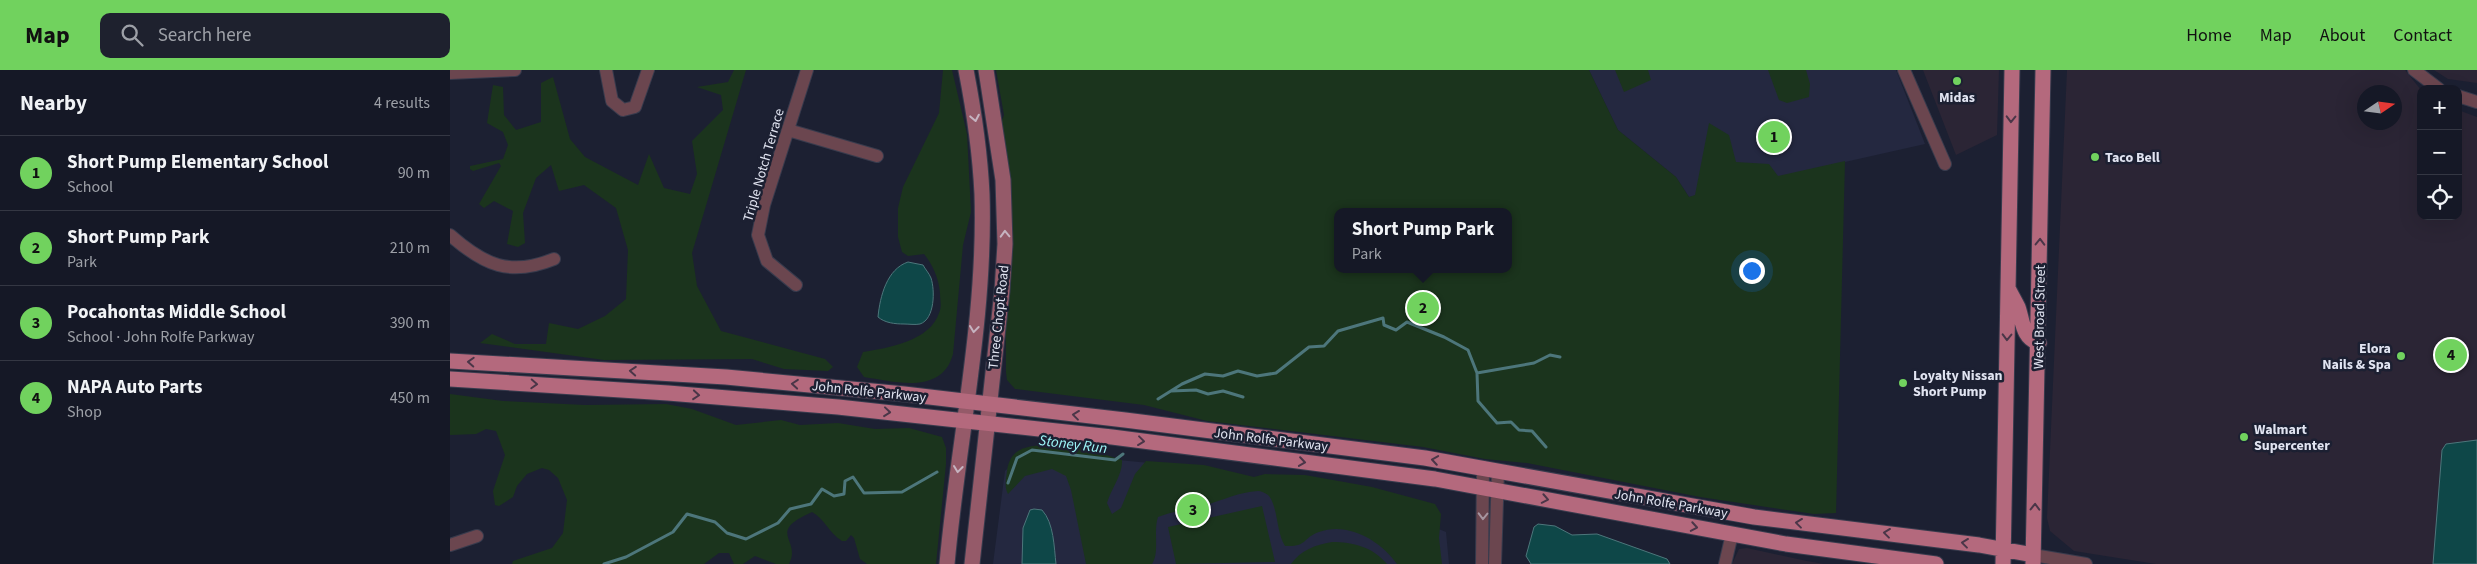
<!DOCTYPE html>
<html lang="en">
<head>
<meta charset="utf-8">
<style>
	:root { --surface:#151826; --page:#1e212e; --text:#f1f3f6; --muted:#9da0a7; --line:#343743; --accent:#71d25e }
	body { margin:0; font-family:"Source Sans 3",sans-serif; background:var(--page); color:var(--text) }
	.controls { position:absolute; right:15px; top:15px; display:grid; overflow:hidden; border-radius:10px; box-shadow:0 5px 20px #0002 }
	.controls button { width:45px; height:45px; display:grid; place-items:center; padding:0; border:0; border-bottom:1px solid var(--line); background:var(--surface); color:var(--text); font:25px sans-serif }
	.compass { position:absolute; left:1907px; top:15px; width:45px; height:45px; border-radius:50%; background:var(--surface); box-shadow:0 5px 20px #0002; rotate:77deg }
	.you { position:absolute; left:1301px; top:200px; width:18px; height:18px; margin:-12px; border:4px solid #fff; border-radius:50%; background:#1a73e8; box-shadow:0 0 0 8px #1a73e833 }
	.badge { display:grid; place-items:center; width:32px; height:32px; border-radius:50%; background:var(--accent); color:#111; font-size:16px; font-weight:700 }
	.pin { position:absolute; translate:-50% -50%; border:2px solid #fff; box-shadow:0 1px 5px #0006 }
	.popup { position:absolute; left:884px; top:138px; width:178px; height:65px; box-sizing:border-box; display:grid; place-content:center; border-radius:10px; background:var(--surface); filter:drop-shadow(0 1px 4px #0005); font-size:16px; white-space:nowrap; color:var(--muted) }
	.popup b { font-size:19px; color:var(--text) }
	.popup::after { content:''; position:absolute; left:50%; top:100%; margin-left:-10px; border:10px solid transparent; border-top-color:var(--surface) }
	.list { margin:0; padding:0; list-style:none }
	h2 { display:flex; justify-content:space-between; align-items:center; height:65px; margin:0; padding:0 20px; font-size:21px }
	h2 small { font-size:16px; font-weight:400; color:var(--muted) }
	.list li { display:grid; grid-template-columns:32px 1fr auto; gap:15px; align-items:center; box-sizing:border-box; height:75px; padding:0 20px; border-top:1px solid var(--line) }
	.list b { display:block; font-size:19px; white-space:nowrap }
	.list p { margin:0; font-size:16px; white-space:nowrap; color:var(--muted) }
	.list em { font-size:16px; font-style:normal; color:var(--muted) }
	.icon { flex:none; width:28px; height:28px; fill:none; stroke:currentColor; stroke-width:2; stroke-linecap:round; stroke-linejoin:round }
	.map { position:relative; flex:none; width:2027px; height:494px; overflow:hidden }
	header { display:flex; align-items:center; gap:30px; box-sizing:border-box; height:70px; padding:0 25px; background:var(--accent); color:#111 }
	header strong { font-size:24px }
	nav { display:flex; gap:28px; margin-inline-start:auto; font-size:18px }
	.search { width:350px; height:45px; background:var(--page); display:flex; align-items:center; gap:12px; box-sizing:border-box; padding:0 18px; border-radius:10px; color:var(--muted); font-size:19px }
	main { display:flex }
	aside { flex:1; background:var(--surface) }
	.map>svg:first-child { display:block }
	.commercial { fill:#2b2535; fill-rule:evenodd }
	.built { fill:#242840 }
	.green { fill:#1b341d; fill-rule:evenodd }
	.water { fill:#0e4748; stroke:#4d767b }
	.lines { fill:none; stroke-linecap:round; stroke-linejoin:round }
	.stream { stroke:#4d767b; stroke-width:3 }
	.street-casing { stroke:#383b4d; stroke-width:14 }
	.secondary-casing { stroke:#383b4d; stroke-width:17 }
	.primary-casing { stroke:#383b4d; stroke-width:17 }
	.street { stroke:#6b464f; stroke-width:12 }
	.secondary { stroke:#955a69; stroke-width:15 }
	.primary { stroke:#b4697d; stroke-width:15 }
	.oneway { stroke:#c6b4c1 }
	.oneway2 { stroke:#4a3648 }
	.oneway3 { stroke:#a695a0 }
	.poi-dot { fill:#71d25e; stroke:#1c2032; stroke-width:2 }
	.labels { text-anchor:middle; stroke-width:5; stroke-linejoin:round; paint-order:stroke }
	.poi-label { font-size:14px; font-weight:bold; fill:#e1e4f1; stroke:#1c2032; text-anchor:start }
	.street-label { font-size:14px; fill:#e1e4f1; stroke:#1c2032 }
	.water-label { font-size:15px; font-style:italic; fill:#9df6f8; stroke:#1c2032 }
</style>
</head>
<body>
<header>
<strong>Map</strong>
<div class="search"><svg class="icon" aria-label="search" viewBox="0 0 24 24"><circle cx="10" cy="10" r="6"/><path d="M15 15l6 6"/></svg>Search here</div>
<nav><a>Home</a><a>Map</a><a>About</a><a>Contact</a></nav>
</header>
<main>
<aside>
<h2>Nearby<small>4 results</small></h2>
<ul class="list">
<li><span class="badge">1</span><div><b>Short Pump Elementary School</b><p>School</p></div><em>90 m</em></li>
<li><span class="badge">2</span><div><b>Short Pump Park</b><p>Park</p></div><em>210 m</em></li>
<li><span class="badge">3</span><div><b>Pocahontas Middle School</b><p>School · John Rolfe Parkway</p></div><em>390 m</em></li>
<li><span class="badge">4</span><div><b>NAPA Auto Parts</b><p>Shop</p></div><em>450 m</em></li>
</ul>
</aside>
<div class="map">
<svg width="2027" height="494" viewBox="0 0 2027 494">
	<rect width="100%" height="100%" fill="#1c2032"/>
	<!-- commercial -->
	<path class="commercial" d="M1473 0H1549L1547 65 1506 85Z
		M1617 0H1955L1971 20V146H2008V40L2027 47V494H1706L1624 481 1600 461 1597 448ZM1914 22H1944V52H1914Z
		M1984 0H2027V13L1998 9Z
		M1297 478 1357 491 1374 494H1282L1289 479Z"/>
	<!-- built -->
	<path class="built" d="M1139 0H1446L1475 74 1239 127 1226 107 1168 60Z
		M576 381 730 396 961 448 996 462 999 494H543L555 401Z"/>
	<!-- green -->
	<path class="green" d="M284 0H296L242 183 247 216 271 261 375 289 383 297 378 301 334 299 302 289 154 290 30 273 42 264 65 274H96L99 253 128 259 155 246 176 229 178 180 166 138 134 115 109 121 101 95 86 108 73 143 75 173 68 177 57 174 63 141 44 131 34 138 29 134 51 96 49 93 23 101 20 99V96L53 89 58 75 53 62 37 53 43 15 53 17 54 45 66 60 91 52V13L103 7 120 69 135 87 188 115 199 84 214 118 240 124 247 104 242 71 273 40 271 25 247 17 278 12Z
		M493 0H502L517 64 521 142 513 175 503 284C492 325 446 312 414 307L407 297 413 282C438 278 480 271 489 243 492 237 490 229 490 223 489 209 483 195 474 184L458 186 452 182 448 167V138L453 117 489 43Z
		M546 0H1139L1168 60 1226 107 1239 127 1245 125 1259 53 1279 65 1286 92 1319 94 1328 106 1395 91 1386 443 1364 444 1250 427 1077 393 1035 389 973 377 757 351 694 335 565 319 557 310 556 302 555 174 547 64 554 45ZM888 142H1058V199H888Z
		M1165 0H1198L1201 10 1174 22Z
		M1318 0H1356L1360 14 1359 27 1337 33 1329 30Z
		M0 324 53 331 135 335 216 334 242 339 286 355 331 350 350 355 388 353 425 359 459 358 492 367 496 378V394L486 494H417L410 489 404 468 401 465 396 471H392C379 463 374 448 362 442 315 463 352 469 339 494H326L305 486 293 494H284L279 483H269L254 494H62L63 491 102 478 113 463 117 430 108 408 99 400 92 398 77 404 67 416 63 427 49 436 45 435 43 421 55 385 46 361 36 359 26 364 0 365Z
		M612 375 631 377 672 390C673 404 661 419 657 433L662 444 671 438 685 404 696 391 754 395 804 407 815 404 855 405 922 417 985 434 991 444 989 468 992 494H947C931 471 898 451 869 462 852 468 858 477 835 476 826 462 828 435 818 425 815 423 811 421 808 421 789 422 773 430 756 435 740 440 723 441 708 447 703 462 710 482 702 494H636L621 420 616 406 602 399 575 406 558 424C554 416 556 410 557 401 561 371 589 376 612 375Z
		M812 436 825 492 726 494 718 457Z
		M882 472C903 472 923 477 937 494H841C851 480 865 475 882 472Z"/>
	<!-- water -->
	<path class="water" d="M458 192 473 195C475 199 479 203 481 208 485 220 485 249 470 254 465 255 459 254 454 254 445 254 435 253 428 247 430 226 437 199 458 192Z
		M2027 370V494H1983L1992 380 1996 374Z
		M584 439 592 440C604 453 604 477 606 494H572L573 458 580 440Z
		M1088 454 1105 456 1122 465 1147 464 1217 489 1220 494H1081L1076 486 1084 457Z"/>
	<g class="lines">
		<!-- stream -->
		<path class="stream" d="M1027 303 1084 293 1100 285 1110 287
			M721 321 746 320 758 324 773 321 793 327
			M708 329 732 314 755 304 773 306 788 301 807 306 826 303 859 277 874 276 888 261 933 248 934 255 946 260 957 252 994 267 1018 280 1027 303 1028 331 1047 353 1061 352 1069 360 1082 361 1096 377
			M558 413 567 388 582 380 665 390 673 384
			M154 494 176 487 223 462 237 444 265 452 277 463 296 469 328 453 340 439 361 434 372 419 384 426 394 424 395 411 403 407 414 423 452 422 487 402"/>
		<defs>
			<path id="street" d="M156 0 162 31 173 40 185 37 198 0
				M1454 0 1495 94
				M1964 0 1989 19
				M0 3 65 0
				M2008 26 2027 32
				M338 60 427 86
				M0 165C34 195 60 207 104 189
				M346 215 317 191 308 165 314 135 357 0
				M0 475 27 466
				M1583 485 1636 494
				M1032 494 1033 397
				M1045 494 1048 400
				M1275 494 1282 464"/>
			<path id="secondary" d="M497 494C508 371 536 248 532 124 530 82 524 41 516 0
				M522 494 552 221 555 174 553 110 536 0"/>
			<path id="primary" d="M1559 220C1562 226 1565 231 1568 237 1573 251 1572 268 1589 273
				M0 291 276 307 454 324 675 350 975 388 1304 447 1529 475 1583 485
				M0 309 218 323 388 337 662 367 985 409 1336 474 1486 494
				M1553 494 1562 0
				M1583 494 1593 0"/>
		</defs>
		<!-- street casing -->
		<use href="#street" class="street-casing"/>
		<!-- secondary casing -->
		<use href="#secondary" class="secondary-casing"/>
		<!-- primary casing -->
		<use href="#primary" class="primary-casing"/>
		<!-- street -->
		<use href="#street" class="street"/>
		<!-- secondary -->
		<use href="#secondary" class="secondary"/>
		<!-- primary -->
		<use href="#primary" class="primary"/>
	</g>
	<!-- one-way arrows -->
	<defs><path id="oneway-chevron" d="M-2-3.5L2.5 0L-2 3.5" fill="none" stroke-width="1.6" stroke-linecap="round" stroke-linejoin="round" transform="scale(1.25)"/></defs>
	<g class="oneway">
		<use href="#oneway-chevron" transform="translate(525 48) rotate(79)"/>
		<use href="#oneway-chevron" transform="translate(555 164) rotate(-92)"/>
		<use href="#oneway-chevron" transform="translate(524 259) rotate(97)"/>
		<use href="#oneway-chevron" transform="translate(508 399) rotate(97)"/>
	</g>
	<g class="oneway2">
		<use href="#oneway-chevron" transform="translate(1561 49) rotate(91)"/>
		<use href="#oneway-chevron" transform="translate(1590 172) rotate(-89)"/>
		<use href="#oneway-chevron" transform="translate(1557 267) rotate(91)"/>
		<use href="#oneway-chevron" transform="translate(21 292) rotate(-177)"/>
		<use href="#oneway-chevron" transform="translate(183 301) rotate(-176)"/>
		<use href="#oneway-chevron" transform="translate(84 314) rotate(3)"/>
		<use href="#oneway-chevron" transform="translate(345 314) rotate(-175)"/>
		<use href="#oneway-chevron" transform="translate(246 325) rotate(5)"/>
		<use href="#oneway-chevron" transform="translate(437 342) rotate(6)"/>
		<use href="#oneway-chevron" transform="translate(626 345) rotate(-173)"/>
		<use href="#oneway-chevron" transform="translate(691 371) rotate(7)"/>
		<use href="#oneway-chevron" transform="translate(985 390) rotate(-171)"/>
		<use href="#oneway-chevron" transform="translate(852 392) rotate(8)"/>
		<use href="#oneway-chevron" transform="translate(1095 429) rotate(11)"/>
		<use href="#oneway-chevron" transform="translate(1585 437) rotate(-89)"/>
		<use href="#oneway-chevron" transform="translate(1349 453) rotate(-173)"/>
		<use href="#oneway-chevron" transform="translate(1244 457) rotate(10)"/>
		<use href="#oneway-chevron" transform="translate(1437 463) rotate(-173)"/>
		<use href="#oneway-chevron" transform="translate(1515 473) rotate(-173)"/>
	</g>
	<use class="oneway3" href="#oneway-chevron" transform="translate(1033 446) rotate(91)"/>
	<!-- markers -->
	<g class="poi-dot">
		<circle cx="1507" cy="11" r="5"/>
		<circle cx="1645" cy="87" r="5"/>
		<circle cx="1951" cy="286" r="5"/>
		<circle cx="1453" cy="313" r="5"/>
		<circle cx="1794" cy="367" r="5"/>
	</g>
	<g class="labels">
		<!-- poi labels -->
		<g class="poi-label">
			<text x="1507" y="32" text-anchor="middle">Midas</text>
			<text x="1655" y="92">Taco Bell</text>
			<text x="1941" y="283" text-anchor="end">Elora<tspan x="1941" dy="16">Nails &amp; Spa</tspan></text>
			<text x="1463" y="310">Loyalty Nissan<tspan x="1463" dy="16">Short Pump</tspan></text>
			<text x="1804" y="364">Walmart<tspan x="1804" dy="16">Supercenter</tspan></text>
		</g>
		<!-- street labels -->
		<g class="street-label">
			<text transform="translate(313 95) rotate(-74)" y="5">Triple Notch Terrace</text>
			<text transform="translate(548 247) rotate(-84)" y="5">Three Chopt Road</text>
			<text transform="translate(1589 247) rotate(-89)" y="5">West Broad Street</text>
			<text transform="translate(419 321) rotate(6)" y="5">John Rolfe Parkway</text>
			<text transform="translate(821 369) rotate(7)" y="5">John Rolfe Parkway</text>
			<text transform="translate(1221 433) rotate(10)" y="5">John Rolfe Parkway</text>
		</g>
		<!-- water labels -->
		<g class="water-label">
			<text transform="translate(623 374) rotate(7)" y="5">Stoney Run</text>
		</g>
	</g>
</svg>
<div class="controls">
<button>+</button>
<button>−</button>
<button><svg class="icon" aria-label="locate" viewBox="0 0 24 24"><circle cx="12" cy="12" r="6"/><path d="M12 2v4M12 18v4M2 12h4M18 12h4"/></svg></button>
</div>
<svg class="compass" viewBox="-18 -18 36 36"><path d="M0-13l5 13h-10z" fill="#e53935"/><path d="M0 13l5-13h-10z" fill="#9da0a7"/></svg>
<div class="you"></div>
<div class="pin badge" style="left:1324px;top:67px">1</div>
<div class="pin badge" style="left:973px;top:238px">2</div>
<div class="popup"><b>Short Pump Park</b>Park</div>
<div class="pin badge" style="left:743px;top:440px">3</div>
<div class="pin badge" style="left:2001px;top:285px">4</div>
</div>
</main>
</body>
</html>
